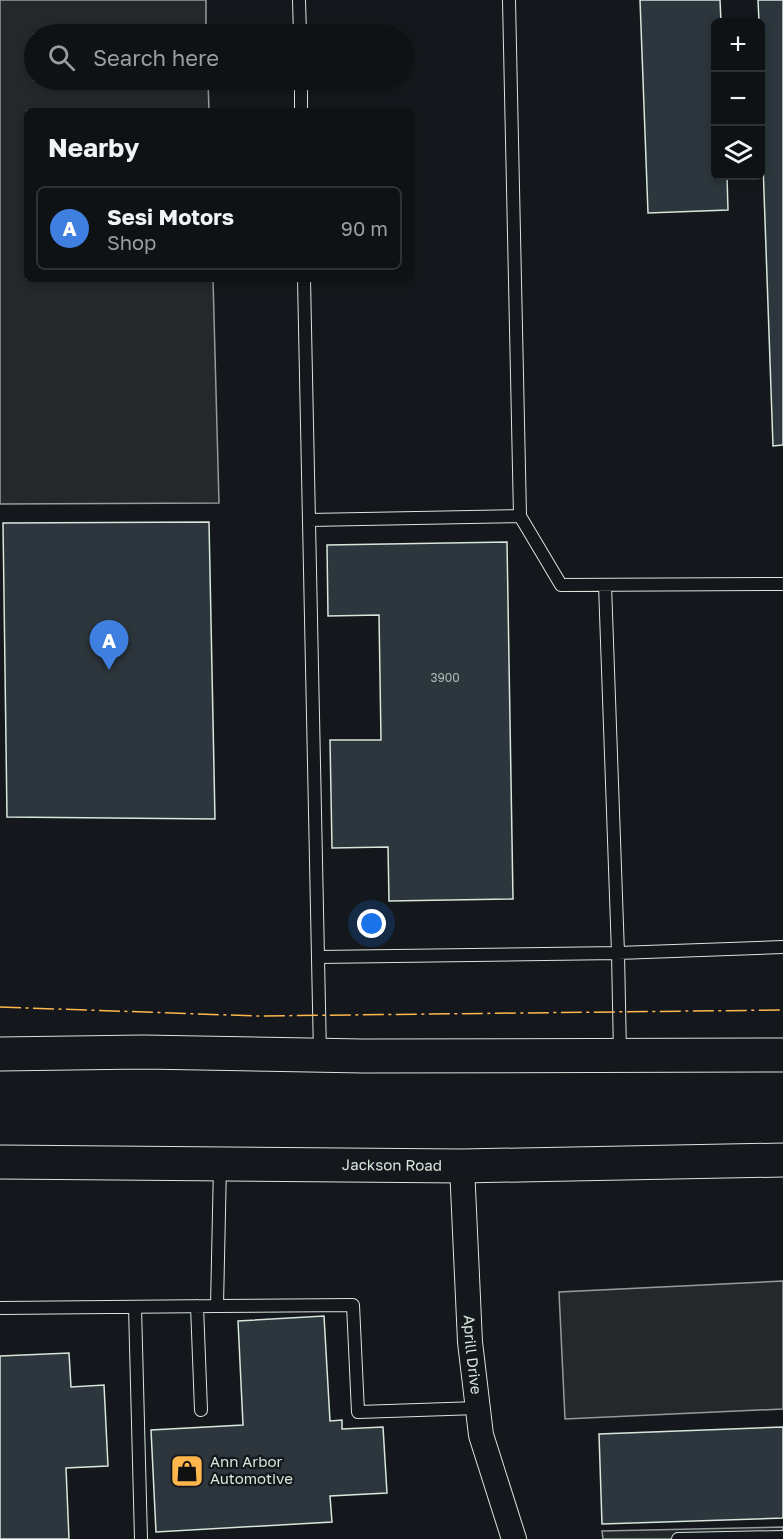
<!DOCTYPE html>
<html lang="en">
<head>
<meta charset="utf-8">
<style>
	:root { --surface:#0f1215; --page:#1d2022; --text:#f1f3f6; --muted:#9b9ea0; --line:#2f3234; --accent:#b45309 }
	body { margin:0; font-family:"Golos Text",sans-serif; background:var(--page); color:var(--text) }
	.controls { position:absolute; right:18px; top:18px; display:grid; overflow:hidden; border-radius:9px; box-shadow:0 3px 9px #0003 }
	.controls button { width:54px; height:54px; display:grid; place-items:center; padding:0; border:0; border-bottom:2px solid var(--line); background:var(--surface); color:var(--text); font:30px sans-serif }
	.you { position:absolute; left:372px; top:924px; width:21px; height:21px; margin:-15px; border:4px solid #fff; border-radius:50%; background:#1a73e8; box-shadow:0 0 0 9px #1a73e833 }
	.badge { display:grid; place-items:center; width:39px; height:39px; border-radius:50%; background:var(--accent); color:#fff; font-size:20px; font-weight:700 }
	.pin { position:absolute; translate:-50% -50px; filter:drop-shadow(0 2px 3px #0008) }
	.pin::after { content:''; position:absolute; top:32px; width:21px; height:18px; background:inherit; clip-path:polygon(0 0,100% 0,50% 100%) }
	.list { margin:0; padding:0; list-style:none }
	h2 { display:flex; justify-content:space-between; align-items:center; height:78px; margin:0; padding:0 24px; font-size:26px }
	h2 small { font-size:20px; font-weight:400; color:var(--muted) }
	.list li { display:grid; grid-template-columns:39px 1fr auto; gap:18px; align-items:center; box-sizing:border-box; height:84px; margin:0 12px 12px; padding:0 12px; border:2px solid var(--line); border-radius:9px }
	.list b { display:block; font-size:22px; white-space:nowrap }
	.list p { margin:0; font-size:20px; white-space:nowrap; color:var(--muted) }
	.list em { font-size:20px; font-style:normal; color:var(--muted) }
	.icon { flex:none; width:33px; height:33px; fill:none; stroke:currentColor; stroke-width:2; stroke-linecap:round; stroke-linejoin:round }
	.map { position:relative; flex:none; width:783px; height:1539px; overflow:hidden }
	.search { position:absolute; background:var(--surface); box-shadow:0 3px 9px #0003; left:24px; top:24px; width:390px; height:66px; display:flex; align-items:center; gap:15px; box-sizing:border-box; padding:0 21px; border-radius:33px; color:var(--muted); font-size:22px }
	.panel { position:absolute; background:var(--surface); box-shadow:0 3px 9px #0003; left:24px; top:108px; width:390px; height:174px; border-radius:9px }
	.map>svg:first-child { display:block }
	.parking { fill:#24282b; stroke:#939e99; stroke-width:1.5 }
	.building { fill:#2c363c; stroke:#d8e6dc; stroke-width:1.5 }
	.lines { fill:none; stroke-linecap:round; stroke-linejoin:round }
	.lane-casing { stroke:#d8e6dc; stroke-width:14 }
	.street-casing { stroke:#d8e6dc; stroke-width:26 }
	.secondary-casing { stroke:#d8e6dc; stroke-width:35 }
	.lane { stroke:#14181c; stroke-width:12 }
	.street { stroke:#14181c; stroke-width:24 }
	.secondary { stroke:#14181c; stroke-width:33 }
	.power { stroke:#ffb74d; stroke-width:1.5; stroke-dasharray:21 4.5 3 4.5; stroke-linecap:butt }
	.labels { text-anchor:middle; stroke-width:4.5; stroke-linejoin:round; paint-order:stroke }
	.number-label { font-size:12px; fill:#adbab4 }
	.street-label { font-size:15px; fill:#d8e6dc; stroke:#14181c }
	.poi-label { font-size:15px; fill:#d8e6dc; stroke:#14181c; text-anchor:start }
</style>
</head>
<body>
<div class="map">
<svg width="783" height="1539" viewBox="0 0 783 1539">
	<rect width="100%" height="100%" fill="#14181c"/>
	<!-- parking -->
	<path class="parking" d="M0 0H206V34H34V80H208L209 111H27V279H213L219 503 0 504Z
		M783 1281V1409L565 1419 559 1292Z
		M783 1527V1539H603L602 1531Z"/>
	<!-- building -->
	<path class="building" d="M640 0H720L721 22H716V176H727L728 210 648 213Z
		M758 0H783V445L773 446 760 80V22H759Z
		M209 522 215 819 7 817 3 523Z
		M507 542 513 899 389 901 388 847 332 848 330 740H381L379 615 328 616 327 545Z
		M324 1316 330 1421 342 1420V1429L383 1427 387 1493 330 1496 332 1522 156 1532 151 1430 243 1425 238 1321Z
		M69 1353 71 1387 104 1385 108 1466 66 1468 69 1539H0V1356Z
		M783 1427V1518L602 1524 599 1434Z"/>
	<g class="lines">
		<defs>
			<path id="lane" d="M299 0 300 34
				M509 0 520 516 561 585 783 584
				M301 80V111
				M304 279 320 1055
				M309 520 520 516
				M318 957 618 953 605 585
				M620 1054 618 953 783 947
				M197 1306 201 1410
				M217 1306 353 1305 358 1412 478 1408
				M135 1307 141 1539
				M0 1308 217 1306 220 1165
				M678 1539 783 1537"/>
			<g id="street">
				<path id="s1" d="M462 1166 470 1342 481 1435 514 1539"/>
			</g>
			<g id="secondary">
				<path d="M0 1054 143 1052 363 1056 783 1055"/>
				<path id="s2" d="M0 1162 462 1166 783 1160"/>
			</g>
		</defs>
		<!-- lane casing -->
		<use href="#lane" class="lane-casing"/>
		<!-- street casing -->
		<use href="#street" class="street-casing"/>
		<!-- secondary casing -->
		<use href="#secondary" class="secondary-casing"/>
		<!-- lane -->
		<use href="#lane" class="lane"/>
		<!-- street -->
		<use href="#street" class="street"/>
		<!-- secondary -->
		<use href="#secondary" class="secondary"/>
		<!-- power -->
		<path class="power" d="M0 1007 258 1016 783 1010"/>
	</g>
	<!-- icons -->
	<defs>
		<symbol id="shop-square" viewBox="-11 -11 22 22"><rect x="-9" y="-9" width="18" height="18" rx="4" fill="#ffb74d" stroke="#14181c"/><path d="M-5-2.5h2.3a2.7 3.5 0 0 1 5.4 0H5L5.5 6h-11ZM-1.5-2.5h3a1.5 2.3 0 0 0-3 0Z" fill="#111"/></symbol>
	</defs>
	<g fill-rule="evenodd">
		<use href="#shop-square" x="168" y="1452" width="38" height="38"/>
	</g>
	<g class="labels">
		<!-- number labels -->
		<g class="number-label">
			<text x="445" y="682">3900</text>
		</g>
		<!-- street labels -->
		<g class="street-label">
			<text dy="5" stroke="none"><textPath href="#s2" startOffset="392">Jackson Road</textPath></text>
			<text dy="5" stroke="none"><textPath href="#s1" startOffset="189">Aprill Drive</textPath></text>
		</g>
		<!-- poi labels -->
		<g class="poi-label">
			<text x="210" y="1467">Ann Arbor<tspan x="210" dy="17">Automotive</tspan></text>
		</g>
	</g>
</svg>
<div class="controls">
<button>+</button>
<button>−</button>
<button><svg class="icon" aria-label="layers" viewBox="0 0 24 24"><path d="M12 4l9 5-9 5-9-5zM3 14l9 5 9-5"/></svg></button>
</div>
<div class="you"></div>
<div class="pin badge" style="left:109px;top:670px;background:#3f7fe0">A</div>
<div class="search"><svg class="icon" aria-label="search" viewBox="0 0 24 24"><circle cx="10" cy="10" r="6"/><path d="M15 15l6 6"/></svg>Search here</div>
<section class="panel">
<h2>Nearby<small></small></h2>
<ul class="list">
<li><span class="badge" style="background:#3f7fe0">A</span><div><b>Sesi Motors</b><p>Shop</p></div><em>90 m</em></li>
</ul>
</section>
</div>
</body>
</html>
